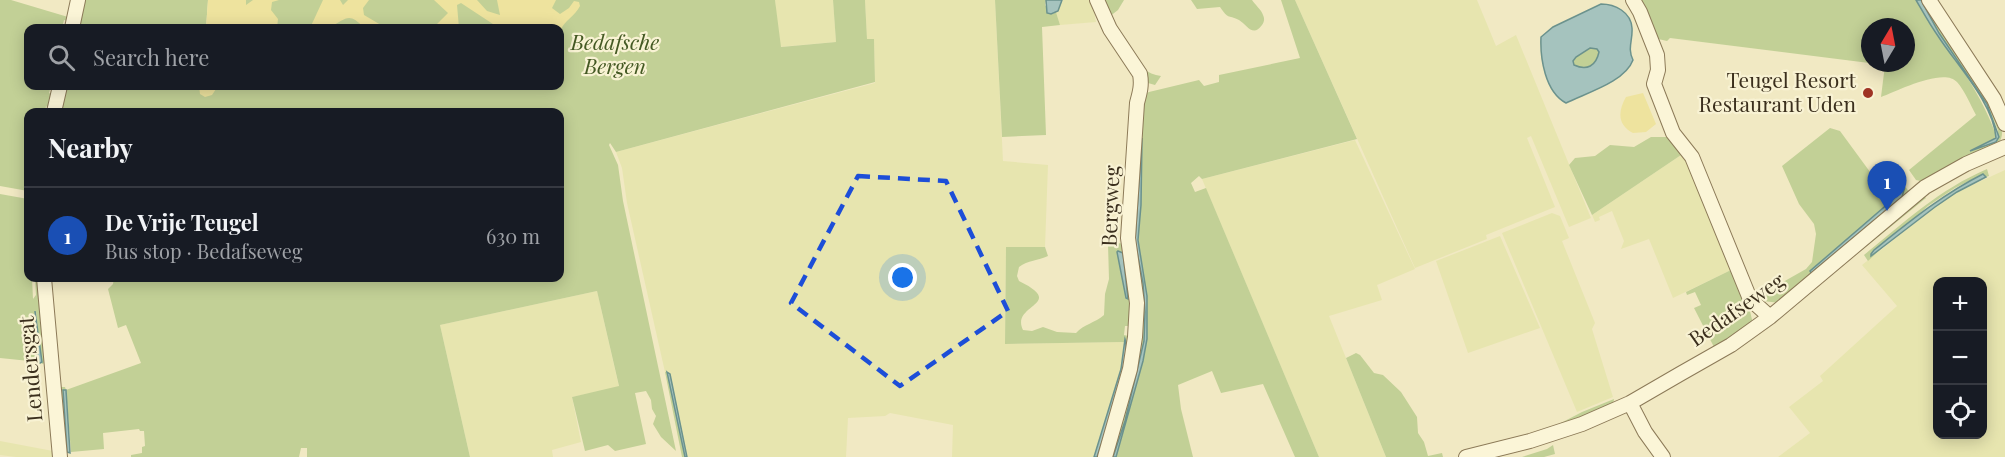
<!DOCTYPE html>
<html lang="en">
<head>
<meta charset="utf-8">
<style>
	:root { --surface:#171b24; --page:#242831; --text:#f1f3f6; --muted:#9ea1a6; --line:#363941; --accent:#db2777 }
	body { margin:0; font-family:"Playfair Display",serif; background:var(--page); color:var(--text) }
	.controls { position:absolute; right:18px; bottom:18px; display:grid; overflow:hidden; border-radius:12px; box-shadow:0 3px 15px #0003 }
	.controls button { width:54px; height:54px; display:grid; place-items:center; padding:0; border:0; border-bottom:2px solid var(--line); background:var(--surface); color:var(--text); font:30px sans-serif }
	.compass { position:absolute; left:1861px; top:18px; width:54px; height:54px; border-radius:50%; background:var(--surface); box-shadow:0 3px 15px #0003; rotate:10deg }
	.you { position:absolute; left:903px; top:278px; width:21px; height:21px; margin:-15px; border:4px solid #fff; border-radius:50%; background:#1a73e8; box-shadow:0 0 0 9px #1a73e833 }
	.badge { display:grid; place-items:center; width:39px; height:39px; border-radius:50%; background:var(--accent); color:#fff; font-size:20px; font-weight:700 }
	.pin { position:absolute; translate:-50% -50px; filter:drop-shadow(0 2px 3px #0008) }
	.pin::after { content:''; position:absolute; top:32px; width:21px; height:18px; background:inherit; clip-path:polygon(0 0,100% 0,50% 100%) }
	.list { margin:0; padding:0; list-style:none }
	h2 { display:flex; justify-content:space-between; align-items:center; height:78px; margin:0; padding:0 24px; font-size:26px }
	h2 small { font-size:20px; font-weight:400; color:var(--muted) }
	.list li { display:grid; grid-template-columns:39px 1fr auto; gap:18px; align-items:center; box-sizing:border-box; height:96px; padding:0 24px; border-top:2px solid var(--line) }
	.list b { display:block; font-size:22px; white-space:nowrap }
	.list p { margin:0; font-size:20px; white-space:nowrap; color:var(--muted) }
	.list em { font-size:20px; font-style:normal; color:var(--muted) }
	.icon { flex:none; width:33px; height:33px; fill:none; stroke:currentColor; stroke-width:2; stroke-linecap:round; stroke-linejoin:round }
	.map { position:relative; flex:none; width:2005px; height:457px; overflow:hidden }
	.search { position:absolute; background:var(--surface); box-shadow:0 3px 15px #0003; left:24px; top:24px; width:540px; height:66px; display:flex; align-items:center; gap:15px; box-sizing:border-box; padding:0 21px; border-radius:12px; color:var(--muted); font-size:22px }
	.panel { position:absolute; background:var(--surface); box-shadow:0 3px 15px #0003; left:24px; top:108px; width:540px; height:174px; border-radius:12px }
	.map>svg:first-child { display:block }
	.farmland { fill:#e7e5af; fill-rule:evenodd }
	.green { fill:#c2d096; fill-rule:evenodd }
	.sand { fill:#eee39e }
	.water { fill:#a5c3be; stroke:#6b928d; stroke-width:1.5; fill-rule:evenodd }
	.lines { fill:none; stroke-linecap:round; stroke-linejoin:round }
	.minor-casing { stroke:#8c7a58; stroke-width:16 }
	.minor { stroke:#fbf5d7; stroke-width:14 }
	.marked { fill:none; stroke:#1d4ed8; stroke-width:4.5; stroke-dasharray:12 8; stroke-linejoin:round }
	.poi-dot { fill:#9f3324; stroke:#f8f2d3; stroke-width:2 }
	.labels { text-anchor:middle; stroke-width:4.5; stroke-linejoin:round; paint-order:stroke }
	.park-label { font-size:21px; font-style:italic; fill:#445923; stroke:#f8f2d3 }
	.poi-label { font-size:21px; fill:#3b2f1d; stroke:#f8f2d3; text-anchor:end }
	.street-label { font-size:21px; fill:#3b2f1d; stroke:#f8f2d3 }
</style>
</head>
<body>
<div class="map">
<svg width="2005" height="457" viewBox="0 0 2005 457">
	<rect width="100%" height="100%" fill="#f1e9c3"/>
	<!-- farmland -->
	<path class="farmland" d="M775 0H833L836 42 779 47Z
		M865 0H995L1003 161 1048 165 1045 247 1006 248 1005 344 1124 342 1121 369 1094 457H952L953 425 890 413 885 416 848 418 846 457H687L667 372H665L627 203 622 168 616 152 875 83 874 39 867 40Z
		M1062 0H1092L1096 22 1060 25 1056 12Z
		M1295 0H1477L1496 46 1516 35 1591 218 1569 227 1531 136 1527 138 1555 207 1486 235 1487 239 1415 268Z
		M1355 140 1415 269 1377 285 1382 300 1329 316 1386 457H1319L1202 179Z
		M1684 153 1733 269 1673 298 1649 239 1621 249 1624 241 1612 211 1599 217 1600 220 1595 222 1592 215Z
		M2005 170V457H1778L1810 433 1789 407 1823 381 1820 376 1897 306 1862 265 1935 207 1957 192ZM1938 282H1982V434H1938Z
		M1552 213 1560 216 1569 238 1562 241 1595 323 1592 329 1613 397 1577 412 1502 233Z
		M1500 236 1540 328 1468 353 1436 261Z
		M597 291 619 387 572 397 581 442 552 450 553 457H470L440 325Z
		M0 441 53 451V457H16L0 455Z"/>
	<!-- green -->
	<path class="green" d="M0 0H11L68 17 70 28H65L67 21 64 20 62 28H28V86H51L49 93 51 94V112L46 106 45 112H28V191L0 186Z
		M81 0H208L206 28H75Z
		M238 0H775L781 47 836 42 833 0H865L867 39H874L875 82 616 152 610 143 609 145 618 165 623 201 676 451 661 437 653 424 656 416 652 409 651 400 646 391 635 393 646 444 615 451 608 445 585 451 572 397 619 386 597 291 440 325 470 457H307V448H301L299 457H131V455L142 453V447L145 446 144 431H140L139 429 103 433 104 449 71 452 66 390H63L67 453 61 446 56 391 61 387H65L66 390 141 363 126 325 118 328 108 289 113 284 114 278H560V112H57L63 86H560V28H273Z
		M995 0H1046L1045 5 1052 14 1056 12 1060 25 1042 27 1046 135 1002 137Z
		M1100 0H1124L1118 10 1109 17C1121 38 1134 73 1161 76L1155 85 1148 83 1116 34Z
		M1191 0H1252C1255 5 1261 9 1263 15 1265 19 1264 22 1262 25 1253 38 1247 25 1239 20 1227 14 1229 20 1220 7L1197 9Z
		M1281 0H1295L1357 139 1202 179 1199 176 1191 183 1195 192 1206 188 1319 457H1295L1263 384 1221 393 1212 371 1178 385 1181 409 1193 457H1116L1143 361 1147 339V296L1138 240 1141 205 1142 138 1136 252 1143 283 1145 312 1144 341 1125 421 1113 457H1108L1125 399 1140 105 1145 94 1149 92 1199 80 1204 86 1219 82V75L1300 58Z
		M1638 0H1916C1943 45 1979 86 1996 135L1994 139 1996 142 1998 130 1987 104 1939 33 1921 0H1925L1997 114C2001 125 2005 133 1999 143L1925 182 1916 180 1909 170 1976 115C1970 104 1965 91 1957 82 1944 67 1897 91 1881 97L1885 65 1670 38 1667 41 1654 38ZM1870 27H1906V63H1870Z
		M1590 48 1597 49 1599 52C1596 66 1587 71 1574 65L1573 61 1576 57Z
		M1830 128 1840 131 1884 191 1901 181 1910 193 1780 303 1763 301 1751 292C1760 290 1767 295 1776 292L1783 282 1806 269 1812 262 1816 234 1814 224 1799 204 1782 166Z
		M1651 137H1672L1684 153 1592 215 1569 165 1575 158 1595 156 1610 145 1634 147Z
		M1987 169 1989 176 1986 177 1983 174 1955 188 1928 206 1868 261 1864 255C1903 223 1940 189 1987 169Z
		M0 194 28 199V278H32L33 299 36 295 35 278H41L48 362 42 364 36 312 34 313 37 359 39 362 0 358Z
		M1923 195 1926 198 1862 250 1861 246Z
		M1126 243 1133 326H1125L1124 335 1133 337 1103 457H1097L1125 362V339L1124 342 1005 344 1006 247H1045L1048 256C1038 261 1028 260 1019 267L1017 276 1019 281C1068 305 1010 304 1023 330L1032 331 1043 327 1057 332 1076 333C1084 324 1095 323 1104 315L1105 294 1109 279 1108 244Z
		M1733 269 1750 311 1753 324 1715 349 1694 308 1701 305 1695 292 1687 295 1686 292Z
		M1356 353 1360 355 1374 373 1383 375 1401 392 1417 417 1418 433 1424 442 1428 456 1442 453 1443 457H1386L1346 358Z
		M665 372H667L685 457H682Z
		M1614 399 1613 405 1586 417 1557 425 1582 412Z
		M1553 445 1555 454 1544 457H1522L1547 449Z"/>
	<!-- sand -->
	<path class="sand" d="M208 0H246V5L253 0H279L272 2 271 10 278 19 277 28H206Z
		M323 0H340L343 5 348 0H369L363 8 364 15 386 28H364C349 11 346 19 330 27 325 30 316 29 310 28Z
		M434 0H477L487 11 500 15 497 0H556L552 8 560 14 569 8 574 1 579 2 580 6C575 16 564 21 560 31V28H499L461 3 457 5 459 28H417L435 26 448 13Z
		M199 86H218L212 95 205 97 200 94Z
		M1643 93 1656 124 1646 132 1633 133C1617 125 1618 111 1626 97Z"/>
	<!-- water -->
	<path class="water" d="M1046 0H1062L1058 11 1051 14 1047 13Z
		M1916 0H1921L1939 33 1987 104 1999 137 1996 142 1970 151 1996 138C1994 104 1956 64 1938 36 1930 25 1923 12 1916 0Z
		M1601 4C1615 4 1631 12 1632 28 1633 40 1627 48 1633 60 1625 82 1586 93 1566 103 1545 92 1540 58 1541 37L1553 27ZM1590 48 1597 49 1599 52C1596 66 1587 71 1574 65L1573 61 1576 57Z
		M1142 138 1141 205 1138 240 1147 296V339L1143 361 1116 457H1113L1125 421 1144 341 1145 312 1143 283 1135 241Z
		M1983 174 1986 177 1957 192 1935 207 1871 256V254L1874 250C1909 222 1943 194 1983 174Z
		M1904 190 1902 197 1811 273 1810 271Z
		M1118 251 1123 253 1128 299 1126 298 1117 252Z
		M35 311 42 362 40 363 37 360Z
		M1125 339C1132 356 1104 435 1097 457H1094L1121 369Z
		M667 372 670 374 687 457H685Z
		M63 390H66L70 453 67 452Z"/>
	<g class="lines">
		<defs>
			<path id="minor" d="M1097 0 1110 29 1140 74C1142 85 1140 92 1137 103L1128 238 1137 303 1135 337 1130 369 1105 457
				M1633 0 1640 12 1657 55 1658 70 1654 84 1673 133 1692 157 1750 299 1770 317
				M1929 0 1994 99 2005 124
				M72 28 78 0
				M54 112 60 86
				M44 278 60 457
				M1630 403 1645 432 1663 457
				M1466 457 1530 441 1582 424 1630 403 1680 374 1731 345 1770 317 1925 187 1966 164 2005 147"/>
		</defs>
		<!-- minor casing -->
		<use href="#minor" class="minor-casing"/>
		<!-- minor -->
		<use href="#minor" class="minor"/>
	</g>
	<!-- marked area -->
	<path class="marked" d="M858 176 946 181 1008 311 900 386 791 303Z"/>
	<!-- markers -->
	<circle class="poi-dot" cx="1868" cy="93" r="6"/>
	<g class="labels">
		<!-- park labels -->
		<g class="park-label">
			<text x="615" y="50">Bedafsche<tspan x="615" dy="24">Bergen</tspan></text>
		</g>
		<!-- poi labels -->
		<g class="poi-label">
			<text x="1856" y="88">Teugel Resort<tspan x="1856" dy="24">Restaurant Uden</tspan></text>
		</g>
		<!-- street labels -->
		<g class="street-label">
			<text transform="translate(1111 206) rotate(-88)" y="7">Bergweg</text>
			<text transform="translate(1737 310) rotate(-35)" y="7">Bedafseweg</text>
			<text transform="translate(31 369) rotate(-95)" y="7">Lendersgat</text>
		</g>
	</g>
</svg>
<div class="controls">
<button>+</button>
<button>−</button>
<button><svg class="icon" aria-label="locate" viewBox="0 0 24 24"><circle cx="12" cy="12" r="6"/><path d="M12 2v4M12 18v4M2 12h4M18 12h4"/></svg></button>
</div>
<svg class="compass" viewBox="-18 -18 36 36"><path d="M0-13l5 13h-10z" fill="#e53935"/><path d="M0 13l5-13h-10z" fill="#9ea1a6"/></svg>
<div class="you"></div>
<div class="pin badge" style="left:1887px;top:211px;background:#1a4fb4">1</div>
<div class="search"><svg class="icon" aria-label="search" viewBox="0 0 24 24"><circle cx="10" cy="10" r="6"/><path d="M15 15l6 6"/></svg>Search here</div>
<section class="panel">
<h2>Nearby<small></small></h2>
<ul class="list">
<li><span class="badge" style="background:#1a4fb4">1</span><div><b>De Vrije Teugel</b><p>Bus stop · Bedafseweg</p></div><em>630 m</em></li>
</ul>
</section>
</div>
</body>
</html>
